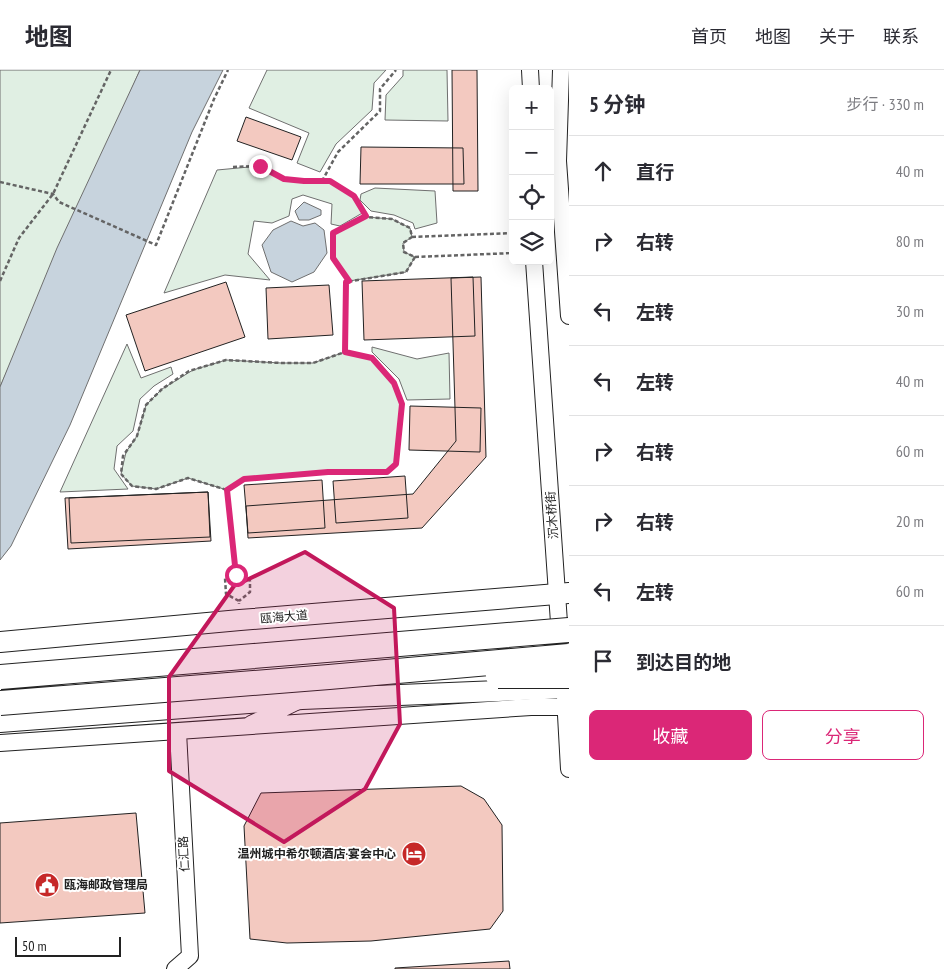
<!DOCTYPE html>
<html lang="zh">
<head>
<meta charset="utf-8">
<style>
	:root { --surface:#fff; --page:#f7f7f7; --text:#2b2b33; --muted:#7c7c81; --line:#e1e1e2; --accent:#db2777 }
	body { margin:0; font-family:"PT Sans Narrow","Noto Sans SC",sans-serif; background:var(--page); color:var(--text) }
	.controls { position:absolute; right:15px; top:15px; display:grid; overflow:hidden; border-radius:8px; box-shadow:0 5px 20px #0002 }
	.controls button { width:45px; height:45px; display:grid; place-items:center; padding:0; border:0; border-bottom:1px solid var(--line); background:var(--surface); color:var(--text); font:25px sans-serif }
	.scale { position:absolute; left:15px; bottom:12px; width:106px; box-sizing:border-box; padding-left:5px; border:2px solid #222; border-top:0; font-size:14px; line-height:18px; white-space:nowrap; color:#222; -webkit-text-stroke:4px #fff; paint-order:stroke }
	.stop { position:absolute; width:15px; height:15px; margin:-11px; border:4px solid #db2777; border-radius:50%; background:#fff }
	.stop.end { background:#db2777; border-color:#fff; box-shadow:0 1px 5px #0008 }
	.list { margin:0; padding:0; list-style:none }
	h2 { display:flex; justify-content:space-between; align-items:center; height:65px; margin:0; padding:0 20px; font-size:21px }
	h2 small { font-size:16px; font-weight:400; color:var(--muted) }
	.list li { display:grid; grid-template-columns:32px 1fr auto; gap:15px; align-items:center; box-sizing:border-box; height:70px; padding:0 20px; border-top:1px solid var(--line) }
	.list b { display:block; font-size:19px; white-space:nowrap }
	.list em { font-size:16px; font-style:normal; color:var(--muted) }
	.actions { display:flex; gap:10px; padding:15px 20px }
	.actions a { flex:1; padding:11px 0; border:1px solid var(--accent); border-radius:8px; text-align:center; font-size:18px; color:var(--accent) }
	.actions .main { background:var(--accent); color:#fff }
	.icon { flex:none; width:28px; height:28px; fill:none; stroke:currentColor; stroke-width:2; stroke-linecap:round; stroke-linejoin:round }
	.map { position:relative; flex:none; width:569px; height:899px; overflow:hidden }
	header { display:flex; align-items:center; gap:30px; box-sizing:border-box; height:70px; padding:0 25px; background:var(--surface); border-bottom:1px solid var(--line) }
	header strong { font-size:24px }
	nav { display:flex; gap:28px; margin-inline-start:auto; font-size:18px }
	main { display:flex }
	aside { flex:1; background:var(--surface) }
	.map>svg:first-child { display:block }
	.green { fill:#e0efe3; stroke:#6f6f6f }
	.water { fill:#c7d3dd; stroke:#6f6f6f }
	.building { fill:#f3c9c0; stroke:#222 }
	.lines { fill:none; stroke-linecap:round; stroke-linejoin:round }
	.minor-casing { stroke:#222; stroke-width:18 }
	.major-casing { stroke:#222; stroke-width:22 }
	.path { stroke:#646464; stroke-width:2.5; stroke-dasharray:4 2.5; stroke-linecap:butt }
	.minor { stroke:#fff; stroke-width:16 }
	.major { stroke:#fff; stroke-width:20 }
	.highway-bridge-casing { stroke:#222; stroke-width:26; stroke-linecap:butt }
	.highway-bridge { stroke:#fff; stroke-width:24 }
	.route { stroke:#db2777; stroke-width:6 }
	.marked { fill:#c2185b; fill-opacity:0.2; stroke:#c2185b; stroke-width:4; stroke-linejoin:round }
	.labels { text-anchor:middle; stroke-width:4; stroke-linejoin:round; paint-order:stroke }
	.street-label { font-size:12px; fill:#222; stroke:#fff }
	.poi-label { font-size:12px; font-weight:bold; fill:#222; stroke:#fff; text-anchor:end }
</style>
</head>
<body>
<header>
<strong>地图</strong>
<nav><a>首页</a><a>地图</a><a>关于</a><a>联系</a></nav>
</header>
<main>
<div class="map">
<svg width="569" height="899" viewBox="0 0 569 899">
	<rect width="100%" height="100%" fill="#fff"/>
	<!-- green -->
	<path class="green" d="M0 0H140L0 317Z
		M267 0H386L374 13 372 40 336 74 320 102 297 93 309 63 249 38Z
		M403 0H447L448 51 385 50 386 25 403 6Z
		M260 96 284 109 304 111H330L354 126 364 142 340 156 331 154 332 134 303 125 292 129 289 146 272 153 254 151 248 184 270 210 225 205 164 223 217 100Z
		M375 118 435 121 437 153 415 159 413 153 394 145 371 141 360 130 361 124Z
		M366 147 392 149 410 158 412 167 403 173 404 182 415 187 406 202 349 211 333 188V163Z
		M127 274 141 308 171 297 173 304 154 316 140 329 133 361 117 376 114 399 128 419 60 422Z
		M372 277 417 289 449 283 450 329 407 330 399 309 372 282Z
		M345 282 372 288 394 313 402 334 396 394 387 402H328L244 409 227 420 188 408 156 419 132 416 121 404 126 382 137 366 146 335 162 319 193 300 226 290 281 293H313Z"/>
	<!-- water -->
	<path class="water" d="M140 0H223L192 62 70 355 11 476 0 490V317L57 178Z
		M304 132 321 140V145L309 150H299L295 141Z
		M291 151 303 156 315 153 324 160 327 183 314 202 292 212 271 202 262 175 273 160Z"/>
	<!-- building -->
	<path class="building" d="M452 0H477L478 121H453Z
		M246 47 301 67 292 90 237 71Z
		M361 77 463 78 464 114H360Z
		M473 207 475 266 364 270 362 211Z
		M481 207 486 387 422 458 248 468 246 436 413 424 456 371 451 208Z
		M226 212 245 267 145 301 126 245Z
		M329 215 333 265 268 269 266 218Z
		M410 336 481 338 480 382 409 380Z
		M405 406 408 448 336 453 333 411Z
		M322 410 325 458 248 463 244 415Z
		M208 422 210 467 71 473 69 428Z
		M208 422 211 471 68 479 65 428Z
		M461 716 484 729 502 755 503 841 490 859 371 871 287 873 250 869 244 756 261 723Z
		M136 743 145 843 0 853V753Z
		M509 891 510 899H395V898Z"/>
	<g class="lines">
		<defs>
			<path id="minor" d="M530 0 531 19
				M561 0 558 91 569 246
				M534 191 562 596
				M565 627 569 699
				M251 654 296 632
				M0 673 531 637H569
				M175 899 190 886 178 662"/>
			<path id="major" d="M0 572 240 550 569 523
				M0 652 302 629 569 618"/>
		</defs>
		<!-- minor casing -->
		<use href="#minor" class="minor-casing"/>
		<!-- major casing -->
		<use href="#major" class="major-casing"/>
		<!-- path -->
		<path class="path" d="M233 97 260 96 284 109 304 111H330L354 126 366 147 392 149 410 158 412 167 403 173 404 182 415 187 406 202 346 212 345 282 372 288 394 313 402 334 396 394 387 402H328L244 409 227 420 188 408 156 419 132 416 121 404 123 386 137 366 146 335 162 319 189 301 226 290 281 293H313L345 282
			M322 111 338 82 380 41V19L396 0
			M0 112 53 124 59 132 156 175 214 29 228 0
			M412 167 513 163
			M415 187 513 183
			M0 211 19 168 53 124 111 0
			M349 211 333 188V163L366 147
			M227 420 236 505 225 508 226 524 239 531V534
			M236 505H244L250 511V522L239 531"/>
		<!-- minor -->
		<use href="#minor" class="minor"/>
		<!-- major -->
		<use href="#major" class="major"/>
		<defs>
			<path id="highway-bridge" d="M498 606H569
				M0 607 569 560
				M0 633 329 607 569 586"/>
		</defs>
		<!-- highway-bridge casing -->
		<use href="#highway-bridge" class="highway-bridge-casing"/>
		<!-- highway-bridge -->
		<use href="#highway-bridge" class="highway-bridge"/>
	</g>
	<g class="lines">
		<!-- route -->
		<path class="route" d="M236 505 227 420 244 409 328 402H387L396 394 402 334 394 313 372 288 345 282 346 212 349 211 333 188V163L366 146 354 126 330 111H304L284 109 260 96"/>
	</g>
	<!-- marked area -->
	<path class="marked" d="M305 482 394 538 400 654 365 719 284 772 169 701V607L234 516Z"/>
	<!-- icons -->
	<defs>
		<symbol id="hotel-disc" viewBox="-11 -11 22 22"><circle r="9.5" fill="#c62828" stroke="#fff"/><path d="M-6-4.5h1.5V1H6V5H4.5V3h-9V5H-6ZM-4 0a1.8 1.8 0 1 1 3.6 0ZM.5 0V-2.5h3Q6-2.5 6 0Z" fill="#fff"/></symbol>
		<symbol id="civic-disc" viewBox="-11 -11 22 22"><circle r="9.5" fill="#c62828" stroke="#fff"/><path d="M-.6-6.5H3V-4.5H.6V-3L4-1V1h2V6H-6V1h2V-1L-.6-3ZM-1.2 2.5V6h2.4V2.5Z" fill="#fff"/></symbol>
	</defs>
	<g fill-rule="evenodd">
		<use href="#hotel-disc" x="400" y="770" width="28" height="28"/>
		<use href="#civic-disc" x="33" y="801" width="28" height="28"/>
	</g>
	<g class="labels">
		<!-- street labels -->
		<g class="street-label">
			<text transform="translate(552 445) rotate(-94)" y="4">沉木桥街</text>
			<text transform="translate(284 547) rotate(-5)" y="4">瓯海大道</text>
			<text transform="translate(184 784) rotate(-93)" y="4">仁汇路</text>
		</g>
		<!-- poi labels -->
		<g class="poi-label">
			<text x="396" y="788">温州城中希尔顿酒店·宴会中心</text>
			<text x="64" y="819" text-anchor="start">瓯海邮政管理局</text>
		</g>
	</g>
</svg>
<div class="controls">
<button>+</button>
<button>−</button>
<button><svg class="icon" aria-label="locate" viewBox="0 0 24 24"><circle cx="12" cy="12" r="6"/><path d="M12 2v4M12 18v4M2 12h4M18 12h4"/></svg></button>
<button><svg class="icon" aria-label="layers" viewBox="0 0 24 24"><path d="M12 4l9 5-9 5-9-5zM3 14l9 5 9-5"/></svg></button>
</div>
<div class="scale">50 m</div>
<div class="stop" style="left:236px;top:505px"></div>
<div class="stop end" style="left:260px;top:96px"></div>
</div>
<aside>
<h2>5 分钟<small>步行 · 330 m</small></h2>
<ul class="list">
<li><svg class="icon" aria-label="ahead" viewBox="0 0 24 24"><path d="M12 20V5M6 11l6-6 6 6"/></svg><div><b>直行</b></div><em>40 m</em></li>
<li><svg class="icon" aria-label="right" viewBox="0 0 24 24"><path d="M7 20v-9h11M14 6l5 5-5 5"/></svg><div><b>右转</b></div><em>80 m</em></li>
<li><svg class="icon" aria-label="left" viewBox="0 0 24 24"><path d="M17 20v-9H6M10 6l-5 5 5 5"/></svg><div><b>左转</b></div><em>30 m</em></li>
<li><svg class="icon" aria-label="left" viewBox="0 0 24 24"><path d="M17 20v-9H6M10 6l-5 5 5 5"/></svg><div><b>左转</b></div><em>40 m</em></li>
<li><svg class="icon" aria-label="right" viewBox="0 0 24 24"><path d="M7 20v-9h11M14 6l5 5-5 5"/></svg><div><b>右转</b></div><em>60 m</em></li>
<li><svg class="icon" aria-label="right" viewBox="0 0 24 24"><path d="M7 20v-9h11M14 6l5 5-5 5"/></svg><div><b>右转</b></div><em>20 m</em></li>
<li><svg class="icon" aria-label="left" viewBox="0 0 24 24"><path d="M17 20v-9H6M10 6l-5 5 5 5"/></svg><div><b>左转</b></div><em>60 m</em></li>
<li><svg class="icon" aria-label="arrive" viewBox="0 0 24 24"><path d="M6 21V4h12l-3 4 3 4H6"/></svg><div><b>到达目的地</b></div></li>
</ul>
<div class="actions"><a class="main">收藏</a><a>分享</a></div>
</aside>
</main>
</body>
</html>
